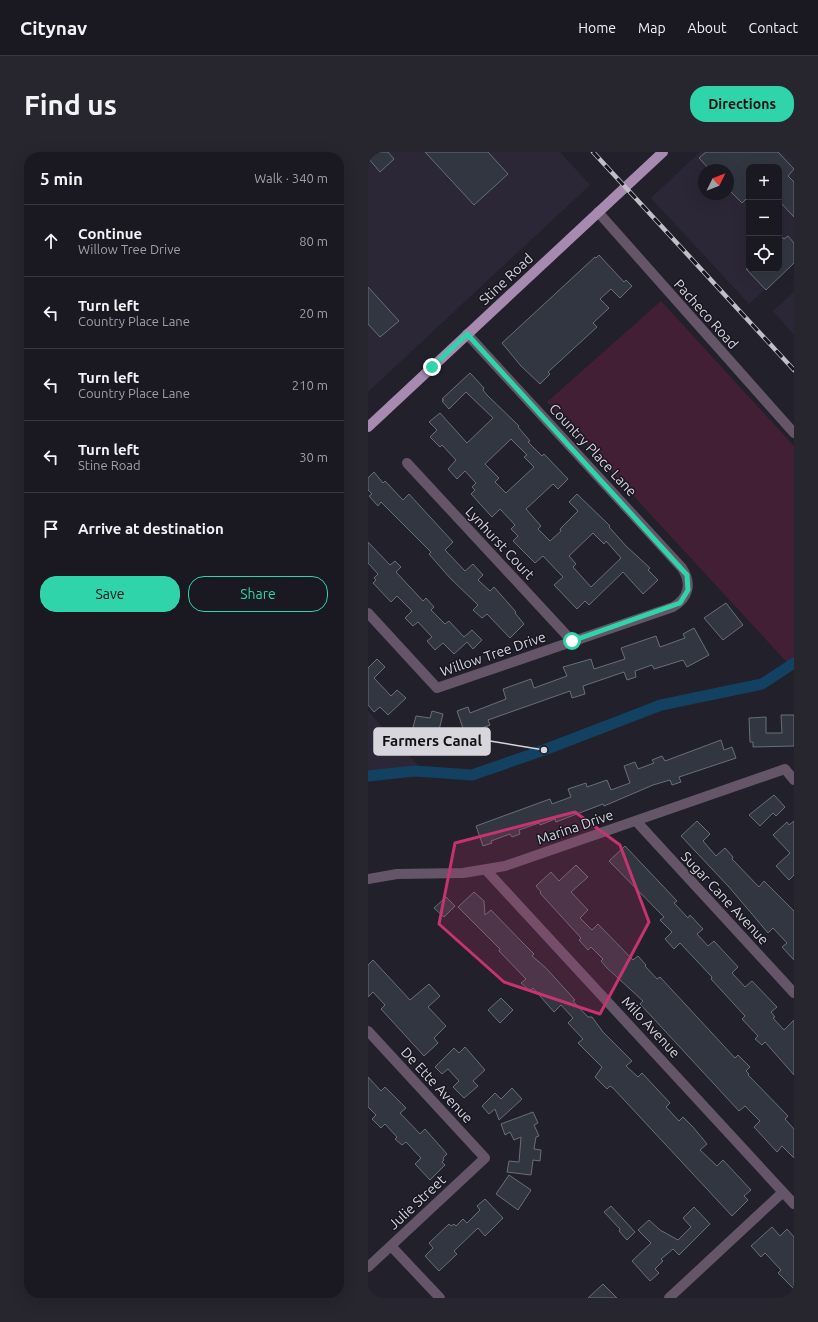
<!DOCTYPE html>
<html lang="en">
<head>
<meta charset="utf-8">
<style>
	:root { --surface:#1a1820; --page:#27252d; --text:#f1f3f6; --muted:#9fa0a5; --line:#38373e; --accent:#2fd4aa }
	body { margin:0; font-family:Ubuntu,sans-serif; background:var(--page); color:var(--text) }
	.controls { position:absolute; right:12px; top:12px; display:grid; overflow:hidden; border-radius:8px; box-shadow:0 4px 16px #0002 }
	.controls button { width:36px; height:36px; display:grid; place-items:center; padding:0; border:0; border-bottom:1px solid var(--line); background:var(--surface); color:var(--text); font:20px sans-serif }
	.compass { position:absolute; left:330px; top:12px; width:36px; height:36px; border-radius:50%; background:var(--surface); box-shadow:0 4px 16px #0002; rotate:47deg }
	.stop { position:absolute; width:12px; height:12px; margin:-9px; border:3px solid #2fd4aa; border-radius:50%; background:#fff }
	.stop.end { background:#2fd4aa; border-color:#fff; box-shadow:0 1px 4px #0008 }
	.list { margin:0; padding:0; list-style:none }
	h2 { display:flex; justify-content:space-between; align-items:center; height:52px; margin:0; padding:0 16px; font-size:17px }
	h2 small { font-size:13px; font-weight:400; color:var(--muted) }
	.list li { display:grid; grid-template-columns:26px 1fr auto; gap:12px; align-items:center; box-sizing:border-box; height:72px; padding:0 16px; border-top:1px solid var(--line) }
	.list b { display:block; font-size:15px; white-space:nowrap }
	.list p { margin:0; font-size:13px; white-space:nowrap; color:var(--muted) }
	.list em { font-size:13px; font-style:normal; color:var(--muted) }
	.actions { display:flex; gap:8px; padding:12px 16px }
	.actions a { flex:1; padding:9px 0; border:1px solid var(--accent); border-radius:16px; text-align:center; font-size:14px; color:var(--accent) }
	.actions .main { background:var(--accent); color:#111 }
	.icon { flex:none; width:22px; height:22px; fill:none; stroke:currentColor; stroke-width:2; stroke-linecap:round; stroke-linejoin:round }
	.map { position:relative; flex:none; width:426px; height:1146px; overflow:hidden; border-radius:16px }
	header { display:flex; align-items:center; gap:24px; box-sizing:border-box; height:56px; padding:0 20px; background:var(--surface); border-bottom:1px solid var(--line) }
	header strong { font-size:19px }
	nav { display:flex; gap:22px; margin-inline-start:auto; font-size:14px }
	.intro { display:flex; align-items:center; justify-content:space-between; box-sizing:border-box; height:96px; padding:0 24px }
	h1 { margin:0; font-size:28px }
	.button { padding:10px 18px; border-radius:16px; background:var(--accent); color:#111; font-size:14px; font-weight:700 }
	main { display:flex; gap:24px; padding:0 24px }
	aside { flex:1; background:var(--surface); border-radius:16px; box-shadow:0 4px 16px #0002 }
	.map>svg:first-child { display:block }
	.built { fill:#2b2737; fill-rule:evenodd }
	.green { fill:#431f36 }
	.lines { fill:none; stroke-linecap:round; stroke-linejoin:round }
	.canal { stroke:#134162; stroke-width:11 }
	.building { fill:#323640; stroke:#696e79; fill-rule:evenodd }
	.minor { stroke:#645668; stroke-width:10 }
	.major { stroke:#a78ab0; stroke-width:10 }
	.rail-casing { stroke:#c1bfc6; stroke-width:4.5 }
	.rail { stroke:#181620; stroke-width:3; stroke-dasharray:9; stroke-linecap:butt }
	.route { stroke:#2fd4aa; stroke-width:5 }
	.marked { fill:#c5346e; fill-opacity:0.2; stroke:#c5346e; stroke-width:3; stroke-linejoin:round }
	.labels { text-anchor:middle; stroke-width:3; stroke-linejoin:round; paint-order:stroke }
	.street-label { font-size:14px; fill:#d8d6dd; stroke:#181620 }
	.leader { fill:none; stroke:#d8d6dd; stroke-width:1.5 }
	.callout-dot { fill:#d8d6dd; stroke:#181620; stroke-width:1.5 }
	.callout { fill:#d8d6dd; stroke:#d8d6dd; stroke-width:1.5 }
	.callout-label { font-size:15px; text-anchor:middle; font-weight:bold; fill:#111 }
</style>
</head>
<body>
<header>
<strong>Citynav</strong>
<nav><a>Home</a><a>Map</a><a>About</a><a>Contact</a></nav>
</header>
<div class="intro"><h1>Find us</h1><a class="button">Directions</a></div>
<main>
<aside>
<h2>5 min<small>Walk · 340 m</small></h2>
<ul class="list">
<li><svg class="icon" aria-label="ahead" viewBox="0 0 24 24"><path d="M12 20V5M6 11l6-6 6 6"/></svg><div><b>Continue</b><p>Willow Tree Drive</p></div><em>80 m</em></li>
<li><svg class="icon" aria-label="left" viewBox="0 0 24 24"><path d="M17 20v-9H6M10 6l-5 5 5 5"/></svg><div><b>Turn left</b><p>Country Place Lane</p></div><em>20 m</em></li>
<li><svg class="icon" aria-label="left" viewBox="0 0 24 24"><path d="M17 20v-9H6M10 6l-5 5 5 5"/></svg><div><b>Turn left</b><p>Country Place Lane</p></div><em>210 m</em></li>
<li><svg class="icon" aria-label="left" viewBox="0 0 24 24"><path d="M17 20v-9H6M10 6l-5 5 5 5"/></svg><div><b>Turn left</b><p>Stine Road</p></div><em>30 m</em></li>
<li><svg class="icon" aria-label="arrive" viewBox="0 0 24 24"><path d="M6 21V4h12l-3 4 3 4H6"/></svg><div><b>Arrive at destination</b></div></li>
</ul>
<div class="actions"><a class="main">Save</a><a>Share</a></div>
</aside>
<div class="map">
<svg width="426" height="1146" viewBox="0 0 426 1146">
	<rect width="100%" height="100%" fill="#22202a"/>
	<!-- built -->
	<path class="built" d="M0 0H192L222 33 0 240Z
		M332 0H426V110L381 152 283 46ZM381 15H411V117H381ZM336 18H360V42H336Z
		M426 140V183L405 159Z
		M0 559 57 621 0 626Z"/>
	<!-- green -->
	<path class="green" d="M293 149 426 294V518L179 250Z"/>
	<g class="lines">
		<!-- canal -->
		<path class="canal" d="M0 624 47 619 104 623 176 598 293 553 394 532 426 511"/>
	</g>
	<!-- building -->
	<path class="building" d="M0 0H20L26 7 12 20 0 6Z
		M57 0H120L140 22 106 53Z
		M338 0H410L426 17 420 24 426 30V65L411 49V15H381V44L374 51 360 37V18H342L331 6Z
		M411 82 416 87 420 84 426 91V111L398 138 378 117H411Z
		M231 103 256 130 258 128 264 134 252 146 243 137 232 147 241 156 225 171 229 175 180 220 182 222 172 232 153 214 134 191 227 105 228 106Z
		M0 135 31 169 12 185 0 172Z
		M102 221 116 236 115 238 119 243 151 274 150 275 162 289 160 290 174 304 176 302 200 327 190 337 185 332 158 357 173 374 170 377 182 389 193 379 192 377 210 359 201 350 209 342 242 374 241 375 258 394 282 416 280 418 290 428 275 442 255 420 221 453 217 449 209 457 186 433 195 425 175 404 167 411 145 389 150 384 143 377 147 373 132 357 124 365 103 342 107 338 104 335 108 331 97 319 89 327 80 317 88 308 74 293 72 295 62 285 69 278 61 270 72 261 99 291 125 266 98 240 81 257 74 249 76 248 74 247ZM143 287 159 303 156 305 166 315 138 341 127 330 131 326 117 312ZM225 381 236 392 238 389 253 406 223 435 205 415 208 412 201 404Z
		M6 320 15 331 17 329 35 348 41 342 85 390 77 398 97 419 105 412 115 423 110 428 122 439 126 435 148 460 147 461 156 472 142 486 119 462 114 466 105 458 110 453 82 426 61 402 63 400 13 350 10 354 1 344 4 342 0 338V326Z
		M0 390 22 413 27 409 33 415 28 420 55 449 58 446 66 455 63 458 77 472 81 469 96 485 104 478 114 488 105 497 99 490 86 502 75 491 67 498 59 489 64 485 50 470 45 474 37 466 44 459 29 444 23 450 5 431 8 428 6 426 10 422 0 411Z
		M358 451 375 473 355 488 336 466Z
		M326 476 341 503 319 515 315 508 286 517 284 513 267 519 268 525 259 528 256 520 215 534 217 542 204 546 202 539 120 568 122 573 97 582 89 559 100 555 102 561 138 547 135 537 163 527 166 536 199 524 195 515 223 507 226 517 257 507 253 496 288 484 292 495 317 486 315 482Z
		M9 507 17 515 6 526 23 544 29 538 38 546 20 563 12 555 6 560 0 553V516Z
		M64 559 75 562 68 590 43 583 48 564 62 566Z
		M413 563H426V594L385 595V590H382L381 566 398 565V581H414Z
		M353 588 356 598 364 595 368 606 311 625 313 630 304 633 302 628 285 633 236 654 235 652 188 670 187 667 172 673 171 671 151 678 152 682 144 685 142 682 123 689 124 691 115 694 108 674 182 647 184 652 203 645 200 637 218 631 219 635 239 628 243 638 262 631 256 614 267 610 270 617 286 611 284 608 294 604 297 609Z
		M406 643 417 655 408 664 405 661 392 674 381 663Z
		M329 669 342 682 335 689 348 704 357 696 365 705 364 707 391 735 396 729 426 759V808L414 795 419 791 405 776 400 781 361 735 313 684Z
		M426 669V723L421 728 408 714 422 701 405 683 419 670 421 673Z
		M257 694 309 749 306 751 320 766 322 763 335 777 329 782 340 794 346 789 370 815 364 821 377 835 384 829 409 855 403 860 407 865 405 866 416 878 426 868V923L397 890 394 893 387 887 390 884 374 867 377 864 343 827 344 825 312 791 306 797 297 787 304 780 292 768 296 765 241 709Z
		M208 713 220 725 203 740 220 758 212 766 224 778 230 772 265 808 270 804 278 813 277 814 289 827 292 825 367 906 370 903 382 915 378 919 381 922 380 923 420 964 417 967 426 977V1006L414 994 409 1000 386 975 392 969 377 954 371 959 272 852 275 849 238 815 233 809 235 807 223 795 220 798 211 788 213 786 172 741 173 740 168 734 183 720 191 729Z
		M106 740 116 749 117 763 123 758 154 790 166 802 164 804 177 815 207 848 205 849 220 865H224L235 880 264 909 258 914 270 925 274 921 302 951 298 955 311 969 315 965 325 975 339 992 332 998 349 1014 355 1008 383 1038 376 1044 380 1048 364 1064 245 936 242 934 239 937 227 925 234 915 210 891 215 887 200 871 205 866 193 853 186 860 165 836 162 839 153 831 158 827 131 799 132 797 90 755Z
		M78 745 87 754 76 765 66 756Z
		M5 808 42 848 61 832 72 844 60 855 78 874 66 886 70 891 56 904 13 857 17 853 5 840 0 845V813Z
		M133 846 145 858 132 871 120 858Z
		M97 895 117 918 105 929 110 934 96 946 85 935 91 929 80 917 74 922 67 915 86 896 91 901Z
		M0 925 13 939 17 935 38 956 32 961 52 982 57 977 79 1002 75 1006 76 1008 74 1010 77 1013 62 1028 47 1012 53 1006 38 990 34 993 27 987 29 985 17 972 13 976 4 967 8 963 0 955Z
		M144 936 154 947 131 968 127 957 121 962 114 954 127 941 133 947Z
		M165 960 170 971 166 973 171 984 168 985 166 997 173 998 172 1009 165 1008 163 1023 139 1020 141 1009 151 1010 153 985 146 988 142 980 137 983 133 972Z
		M141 1023 163 1038 150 1058 128 1042Z
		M117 1047 135 1066 117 1084 110 1076 86 1099 89 1102 71 1119 57 1104 65 1096 61 1091 81 1072 83 1074 86 1072 88 1074 95 1067 99 1071 112 1058 109 1054Z
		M243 1054 267 1080 259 1088 251 1079 252 1077 236 1060Z
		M326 1055 342 1072 311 1103 305 1097 293 1107 295 1109 287 1117 291 1121 282 1129 264 1109 283 1091 270 1078 281 1068 292 1078 310 1088 323 1075 315 1066Z
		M404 1075 412 1084 419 1077 426 1085V1137L410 1121 413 1118 397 1101 393 1105 383 1094Z
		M235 1132 249 1146H220Z"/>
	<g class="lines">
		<!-- minor -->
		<path class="minor" d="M230 60 426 281
			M39 311 204 489
			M0 461 69 536 305 455C321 446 324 431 314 416L99 182
			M268 669 426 841
			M118 718 426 1052
			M0 727 29 722 95 721 137 714 417 617 426 628
			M0 879 117 1006 0 1115
			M23 1094 72 1146
			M301 1146 415 1040"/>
		<!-- major -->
		<path class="major" d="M0 275 295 0"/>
		<defs>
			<path id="rail" d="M225 0 426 218"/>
		</defs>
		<!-- rail casing -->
		<use href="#rail" class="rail-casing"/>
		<!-- rail -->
		<use href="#rail" class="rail"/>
	</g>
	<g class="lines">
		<!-- route -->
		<path class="route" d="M64 215 99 182 319 423 320 438 312 451 204 489"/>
	</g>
	<!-- marked area -->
	<path class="marked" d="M207 660 252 693 281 770 232 862 136 830 71 772 87 691Z"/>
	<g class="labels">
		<!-- street labels -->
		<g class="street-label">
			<text transform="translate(138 127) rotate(-43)" y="5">Stine Road</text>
			<text transform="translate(338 162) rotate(48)" y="5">Pacheco Road</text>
			<text transform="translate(225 298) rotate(47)" y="5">Country Place Lane</text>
			<text transform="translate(132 391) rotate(47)" y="5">Lynhurst Court</text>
			<text transform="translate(125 502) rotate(-19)" y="5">Willow Tree Drive</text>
			<text transform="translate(207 675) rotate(-19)" y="5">Marina Drive</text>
			<text transform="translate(357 746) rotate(47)" y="5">Sugar Cane Avenue</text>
			<text transform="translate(283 875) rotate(47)" y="5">Milo Avenue</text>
			<text transform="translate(69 933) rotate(47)" y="5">De Ette Avenue</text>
			<text transform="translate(49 1050) rotate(-43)" y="5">Julie Street</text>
		</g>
	</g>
	<!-- callouts -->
	<path class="leader" d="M176 598L122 589"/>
	<circle class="callout-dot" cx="176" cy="598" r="4"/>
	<rect class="callout" x="6" y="576" width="116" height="27" rx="4"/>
	<g class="callout-label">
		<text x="64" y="594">Farmers Canal</text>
	</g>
</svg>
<div class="controls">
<button>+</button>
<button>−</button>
<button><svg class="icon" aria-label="locate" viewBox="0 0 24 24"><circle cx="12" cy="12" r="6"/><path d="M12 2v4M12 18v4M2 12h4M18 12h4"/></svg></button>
</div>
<svg class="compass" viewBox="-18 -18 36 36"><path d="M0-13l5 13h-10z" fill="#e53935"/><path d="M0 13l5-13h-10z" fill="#9fa0a5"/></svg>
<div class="stop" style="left:204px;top:489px"></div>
<div class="stop end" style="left:64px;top:215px"></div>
</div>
</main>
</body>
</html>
